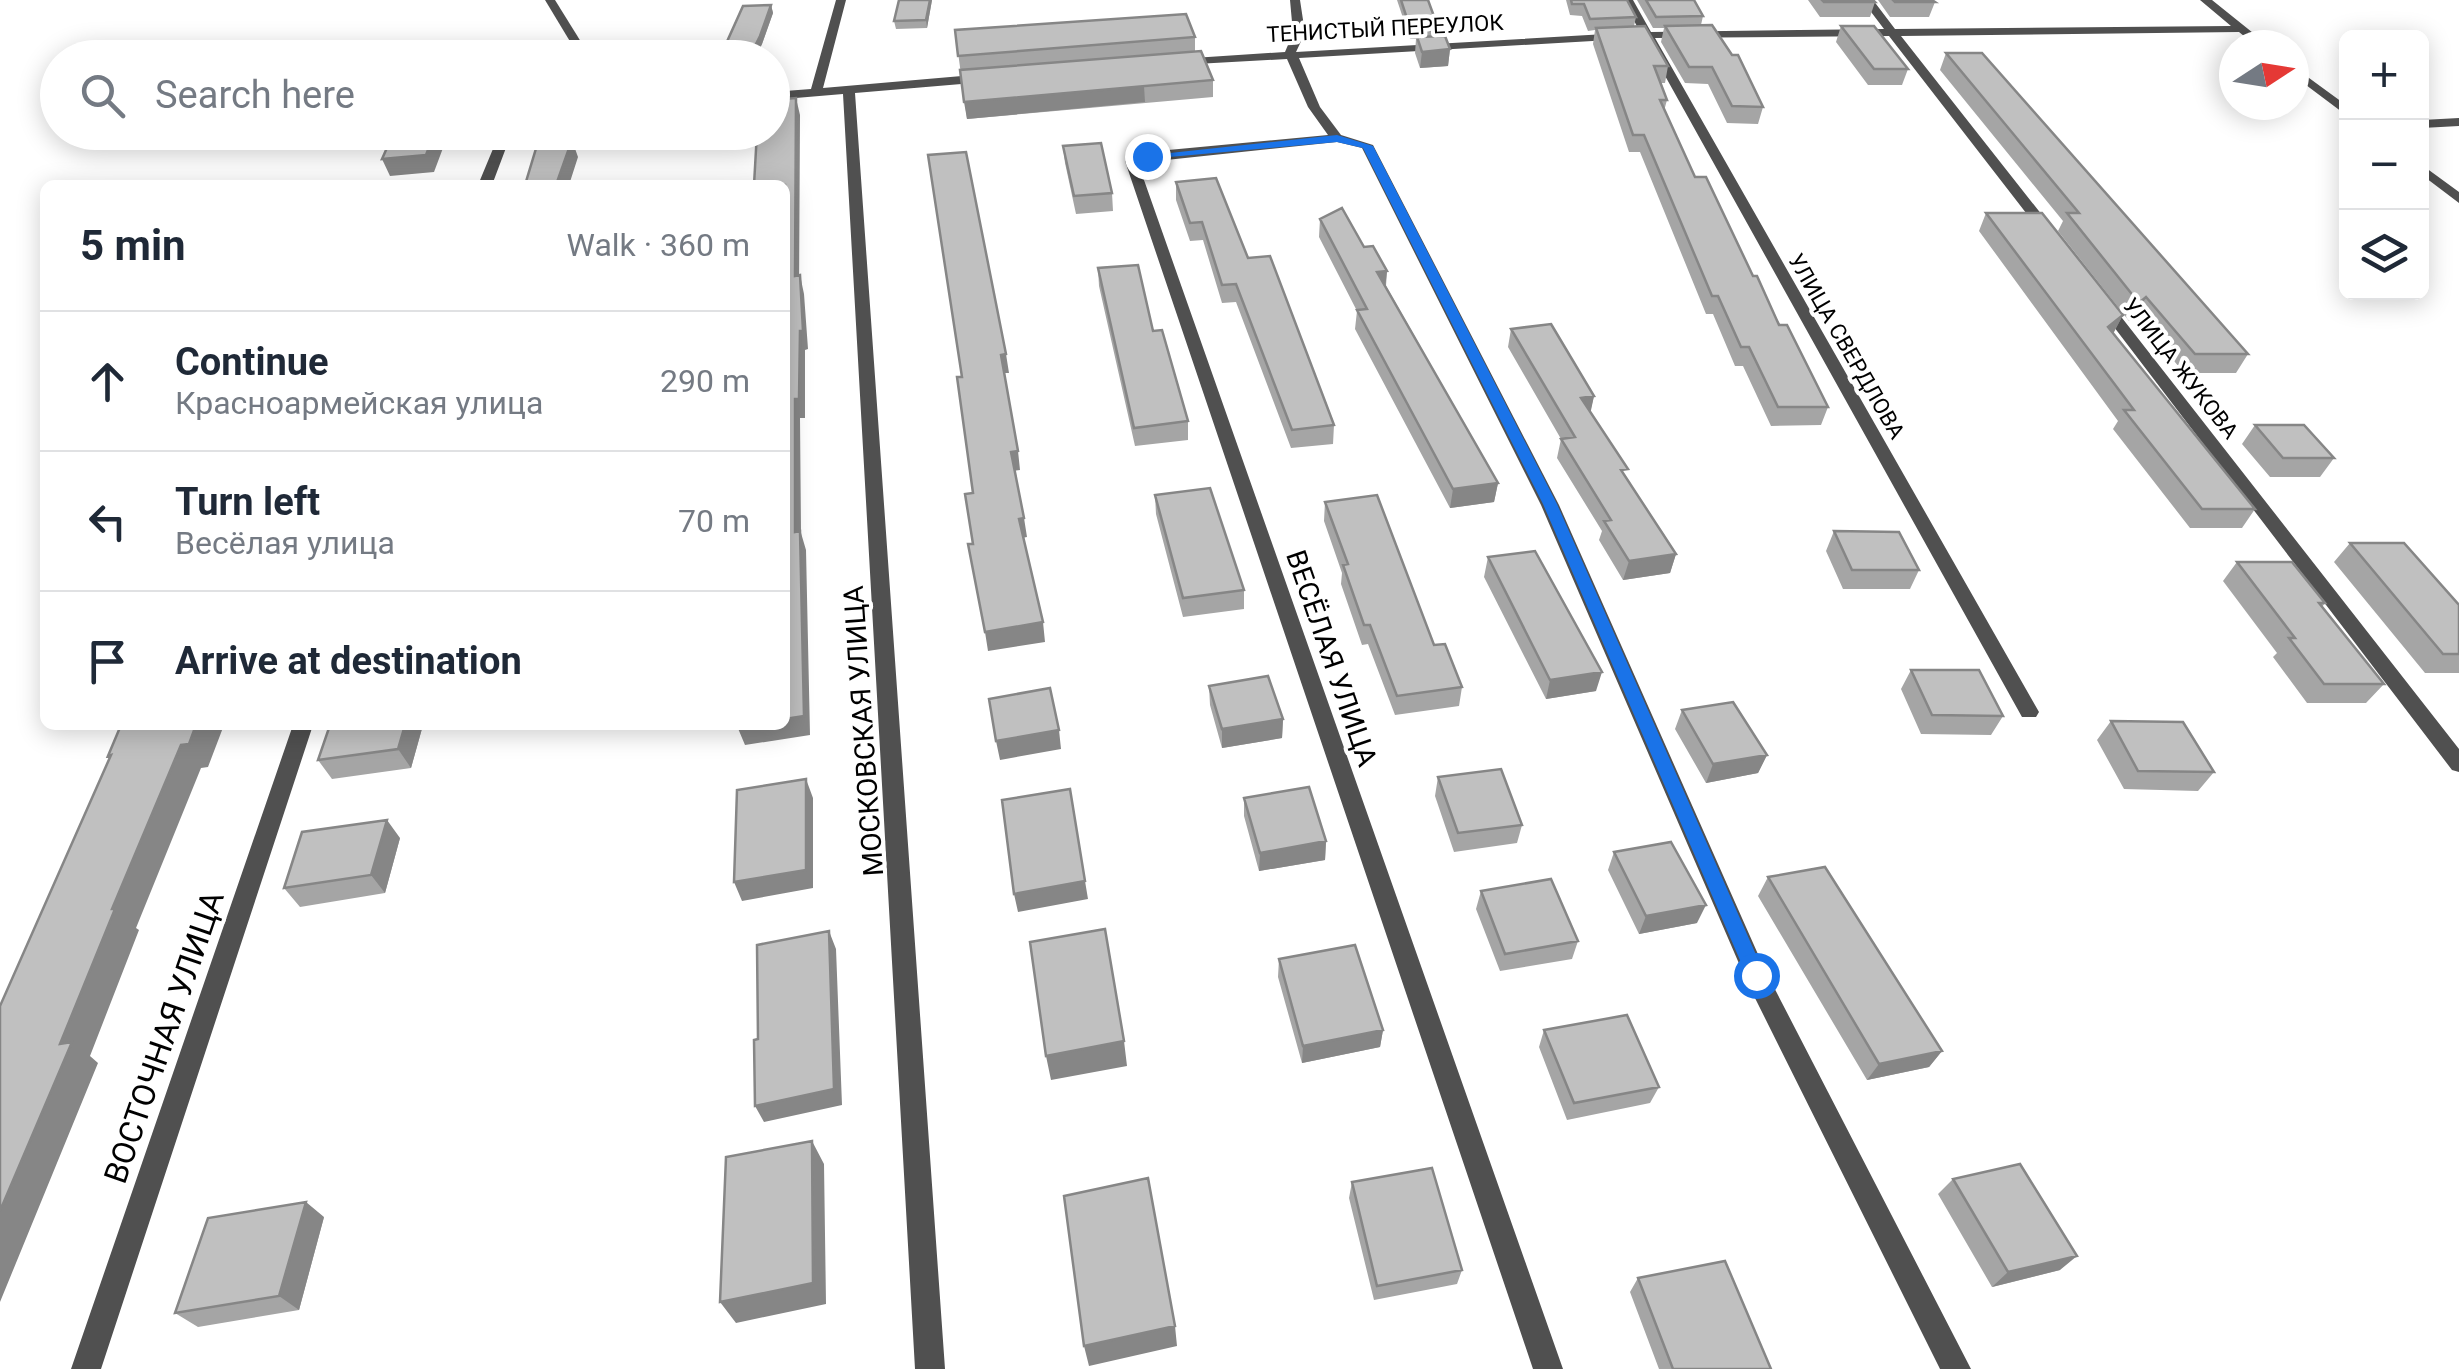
<!DOCTYPE html>
<html lang="en">
<head>
<meta charset="utf-8">
<style>
	:root { --surface:#fff; --page:#f2f2f3; --text:#1f2937; --muted:#747a83; --line:#e0e1e3 }
	body { margin:0; font-family:Roboto,sans-serif; background:var(--page); color:var(--text) }
	.controls { position:absolute; right:30px; top:30px; display:grid; overflow:hidden; border-radius:15px; box-shadow:0 5px 25px #0003 }
	.controls button { width:90px; height:90px; display:grid; place-items:center; padding:0; border:0; border-bottom:2px solid var(--line); background:var(--surface); color:var(--text); font:50px sans-serif }
	.compass { position:absolute; left:2219px; top:30px; width:90px; height:90px; border-radius:50%; background:var(--surface); box-shadow:0 5px 25px #0003; rotate:78deg }
	.stop { position:absolute; width:30px; height:30px; margin:-22px; border:8px solid #1a73e8; border-radius:50%; background:#fff }
	.stop.end { background:#1a73e8; border-color:#fff; box-shadow:0 2px 10px #0008 }
	.list { margin:0; padding:0; list-style:none }
	h2 { display:flex; justify-content:space-between; align-items:center; height:130px; margin:0; padding:0 40px; font-size:42px }
	h2 small { font-size:32px; font-weight:400; color:var(--muted) }
	.list li { display:grid; grid-template-columns:65px 1fr auto; gap:30px; align-items:center; box-sizing:border-box; height:140px; padding:0 40px; border-top:2px solid var(--line) }
	.list b { display:block; font-size:38px; white-space:nowrap }
	.list p { margin:0; font-size:32px; white-space:nowrap; color:var(--muted) }
	.list em { font-size:32px; font-style:normal; color:var(--muted) }
	.icon { flex:none; width:55px; height:55px; fill:none; stroke:currentColor; stroke-width:2; stroke-linecap:round; stroke-linejoin:round }
	.map { position:relative; flex:none; width:2459px; height:1369px; overflow:hidden }
	.search { position:absolute; background:var(--surface); box-shadow:0 5px 25px #0003; left:40px; top:40px; width:750px; height:110px; display:flex; align-items:center; gap:25px; box-sizing:border-box; padding:0 35px; border-radius:55px; color:var(--muted); font-size:38px }
	.panel { position:absolute; background:var(--surface); box-shadow:0 5px 25px #0003; left:40px; top:180px; width:750px; height:550px; border-radius:15px }
	.map>svg:first-child { display:block }
	.lines { fill:none; stroke-linecap:round; stroke-linejoin:round }
	.service { fill:#505050; fill-rule:evenodd }
	.minor { fill:#505050; fill-rule:evenodd }
	.wall { fill:#a5a5a5 }
	.shaded-wall { fill:#868686 }
	.building { fill:#c0c0c0; stroke:#868686; stroke-width:2.5 }
	.route { fill:#1a73e8 }
	.labels { text-anchor:middle; stroke-width:8; stroke-linejoin:round; paint-order:stroke }
	.far-street-label { font-size:22px; fill:#000; stroke:#fff }
	.street-label { font-size:28px; fill:#000; stroke:#fff }
	.near-street-label { font-size:32px; fill:#000; stroke:#fff }
</style>
</head>
<body>
<div class="map">
<svg width="2459" height="1369" viewBox="0 0 2459 1369">
	<rect width="100%" height="100%" fill="#fff"/>
	<g class="lines">
		<!-- service -->
		<path class="service" d="M545 0H555L591 58H580Z"/>
		<!-- minor -->
		<path class="minor" d="M836 0H846L823 88 985 74 991 78 985 82 855 93 945 1369H915L843 94 772 100V92L811 89Z
			M1290 0H1300L1305 33 1296 52 1640 32 1623 0H1633L1651 32 1884 29 1862 0H1873L1895 29 2231 26 2200 0H2212L2268 45H2255L2239 32 1901 36 2053 229V235H2043L1889 36 1655 38 2039 712 2036 717H2022L1644 38 1299 58 1320 107 1341 135 1373 145 1559 505 1765 970 1971 1369H1940L1747 982 1541 505 1362 148 1337 142 1138 163 1563 1369H1533L1125 161 1147 152 1328 135 1308 107 1287 59 1178 65 1172 62 1178 59 1285 52 1293 33Z
			M2294 67 2346 105V115L2294 76Z
			M2459 118V126L2422 128V120Z
			M500 132H512L492 185H478Z
			M2422 165 2459 192V203L2422 175Z
			M2103 299 2108 300 2459 749V772L2452 770 2098 306 2096 303Z
			M293 725H313L101 1369H71Z"/>
	</g>
	<!-- wall -->
	<path class="wall" d="M932 0 927 28 896 29 894 21Z
		M1397 0H1428L1439 30 1438 36 1450 49 1448 66 1420 68 1415 53 1416 39H1410Z
		M1566 0H1627L1636 17 1634 26 1668 66 1665 83H1660L1667 100 1664 111 1695 177 1828 407 1821 425 1771 426 1743 366H1735L1713 314H1706L1640 152H1629L1593 44 1595 30 1588 31 1582 16 1570 15Z
		M1637 0H1694L1703 16 1701 25 1763 107 1758 124 1727 123 1708 84 1685 83 1661 42 1664 28H1653Z
		M1808 0H1873L1875 2 1870 17H1820Z
		M1878 0H1932L1935 2 1929 17H1890Z
		M771 5 773 13 762 44 755 58H722L721 55Z
		M1841 26 1908 69 1902 85H1868L1836 42Z
		M955 30 1195 37V51L1213 80V97L967 119Z
		M1946 53 2248 354 2236 373H2184L2136 315 2129 321 2058 231 2063 221 1940 70Z
		M1063 146 1112 193 1113 211 1076 214 1065 163Z
		M1176 182 1248 258 1334 425 1333 444 1291 448 1236 302 1222 303 1203 240 1190 241 1176 200Z
		M1986 213 2123 315 2113 333 2255 509 2242 528H2190L2113 429 2118 421 1979 231Z
		M1320 219 1364 247 1387 271 1386 286 1498 483 1494 502 1450 508 1355 329 1357 311 1319 237Z
		M1098 268 1153 331 1188 421V440L1135 446 1099 286Z
		M1511 329 1594 396 1590 412 1625 477 1676 554 1670 573 1623 580 1599 540 1602 531 1557 458 1561 439 1508 347Z
		M2255 425 2334 458 2320 477H2270L2242 444Z
		M1155 495 1244 590V609L1183 617 1156 514Z
		M1325 502 1434 645 1462 687 1459 706 1395 715 1368 644 1362 645 1341 584 1342 573 1324 521Z
		M1834 531 1919 570 1910 589H1843L1826 551Z
		M2350 543 2459 605V673H2425L2334 562Z
		M1488 557 1596 691 1546 699 1484 577Z
		M2237 562 2325 603 2322 607 2384 684 2366 703H2307L2273 657 2277 653 2223 581Z
		M1911 670 2003 716 1991 735 1921 734 1901 689Z
		M1209 686 1283 719 1282 738 1222 748 1210 705Z
		M1682 710 1767 755 1758 773 1706 783 1675 729Z
		M2111 721 2214 772 2198 791 2124 789 2097 740Z
		M330 725H423L411 768 332 779 318 760Z
		M1438 777 1522 825 1517 843 1454 852 1435 796Z
		M1244 798 1326 841 1325 860 1259 871 1244 816Z
		M400 838 385 893 300 907 284 888Z
		M1614 852 1697 923 1639 934 1608 870Z
		M1768 877 1942 1051 1929 1067 1867 1080 1758 896Z
		M1481 891 1578 941 1572 959 1500 971 1476 909Z
		M1279 959 1383 1030 1380 1047 1302 1063 1278 977Z
		M1544 1030 1659 1087 1650 1103 1567 1120 1539 1047Z
		M1953 1179 2060 1270 1992 1287 1938 1194Z
		M1352 1182 1462 1270 1457 1284 1374 1300 1349 1198Z
		M324 1217 299 1310 198 1327 175 1313Z
		M1638 1278 1771 1369H1659L1630 1292Z"/>
	<!-- shaded-wall -->
	<path class="shaded-wall" d="M930 0H932L927 28 926 20Z
		M771 5 773 13 762 44 755 58H752L751 54Z
		M1450 49 1448 66 1420 68 1422 52Z
		M1144 86 1145 102 967 119 964 102Z
		M796 98 800 115 799 294 795 276Z
		M435 132H449L434 172 390 176 382 159Z
		M572 140 578 157 569 185H556Z
		M1387 271 1385 289 1377 272Z
		M800 275 804 294 808 349 805 350V418H800L801 533 806 550 810 735 745 745 737 726 785 725 795 532V399Z
		M2146 297 2136 315 2129 321 2139 303Z
		M2123 315 2113 334 2108 327Z
		M1006 354 1009 373H1004L1001 355Z
		M1594 396 1590 415 1581 398Z
		M1018 451 1020 470 1013 471 1011 452Z
		M1498 483 1494 502 1450 508 1453 489Z
		M1024 518 1027 537 1022 538 1019 519Z
		M1676 554 1670 573 1623 580 1629 561Z
		M1043 622 1045 642 988 651 985 632Z
		M1602 672 1596 691 1546 699 1550 680Z
		M1283 719 1282 738 1222 748V729Z
		M196 725H224L208 767 201 768 136 928 139 930 90 1056 98 1063 0 1302V1211L60 1044 112 909 181 745Z
		M405 725H423L411 768 398 749Z
		M1059 730 1061 749 1000 760 996 741Z
		M1767 755 1758 773 1706 783 1713 764Z
		M806 779 813 798V888L742 901 734 882Z
		M387 820 400 838 385 893 371 875Z
		M1326 841 1325 860 1259 871 1260 853Z
		M1085 881 1088 899 1018 912 1014 894Z
		M1706 905 1697 923 1639 934 1646 916Z
		M829 931 836 949 842 1105 764 1122 755 1106Z
		M1383 1030 1380 1047 1302 1063 1303 1046Z
		M1124 1041 1127 1066 1051 1080 1046 1056Z
		M1942 1051 1929 1067 1867 1080 1879 1064Z
		M812 1141 824 1164 826 1304 736 1323 720 1302Z
		M306 1202 324 1217 299 1310 279 1296Z
		M2077 1256 2060 1270 1992 1287 2008 1272Z
		M1175 1326 1177 1346 1089 1366 1084 1346Z"/>
	<!-- building -->
	<path class="building" d="M899 0H930L926 20 894 21Z
		M1401 0H1428L1439 30 1411 31Z
		M1571 0H1627L1636 17 1590 19 1584 4H1572Z
		M1646 0H1694L1703 16 1656 17Z
		M1822 0H1873L1875 2H1824Z
		M1893 0H1932L1935 2H1895Z
		M771 5 760 36 751 54 721 55 743 6Z
		M1186 14 1195 37 958 56 955 30Z
		M1712 25 1732 55H1738L1763 107 1732 106 1712 67H1689L1665 26Z
		M1645 26 1668 66H1654L1667 100H1660L1695 177H1706L1753 276H1757L1779 325H1787L1828 407H1778L1749 347H1741L1718 296H1712L1644 135H1633L1596 28Z
		M1841 26H1874L1908 69H1874Z
		M1445 36 1450 49 1422 52 1417 37Z
		M1201 51 1213 80 964 102 960 70Z
		M1946 53H1982L2248 354H2195L2146 297 2139 303 2067 213H2079Z
		M796 98 795 276 800 275 803 331H800L799 399H795V532L800 531 804 716 785 719V185H754L757 132H772V100Z
		M394 132H435L426 155 382 159Z
		M572 140 556 185H525L538 142Z
		M1101 143 1112 193 1074 196 1063 146Z
		M966 152 1006 354 1001 355 1018 451 1011 452 1024 518 1019 519 1043 622 985 632 968 544H973L965 494 973 493 957 377H962L928 155Z
		M1216 178 1248 258 1270 256 1334 425 1292 430 1236 284 1222 285 1202 222 1190 223 1176 182Z
		M1342 208 1364 247 1373 246 1387 271 1377 272 1498 483 1453 489 1357 310 1367 309 1320 219Z
		M1986 213H2042L2123 315 2108 327 2255 509H2202L2124 410H2134Z
		M1138 265 1153 331 1162 330 1188 421 1134 428 1098 268Z
		M1551 324 1594 396 1581 398 1628 469 1621 470 1676 554 1629 561 1604 521 1611 520 1561 439 1575 437 1511 329Z
		M2255 425H2304L2334 458H2283Z
		M1210 488 1244 590 1183 598 1155 495Z
		M1377 495 1434 645 1445 644 1462 687 1397 696 1370 625H1364L1343 565 1348 564 1325 502Z
		M1834 531 1899 532 1919 570H1852Z
		M2350 543H2404L2459 605V654H2443Z
		M1535 551 1602 672 1550 680 1488 557Z
		M2237 562H2292L2325 603H2319L2384 684H2324L2289 638H2295Z
		M1911 670H1979L2003 716 1932 715Z
		M1268 676 1283 719 1222 729 1209 686Z
		M1050 688 1059 730 996 741 989 699Z
		M1733 702 1767 755 1713 764 1682 710Z
		M2111 721 2183 722 2214 772 2138 771Z
		M121 725H196L189 744 181 745 112 909H115L60 1044 72 1042 0 1211V1006L111 755 108 756Z
		M330 725H405L398 749 318 760Z
		M1501 769 1522 825 1458 833 1438 777Z
		M806 779V870L734 882 737 790Z
		M1309 787 1326 841 1260 853 1244 798Z
		M1070 789 1085 881 1014 894 1002 800Z
		M387 820 371 875 284 888 302 832Z
		M1671 842 1706 905 1646 916 1614 852Z
		M1825 867 1942 1051 1879 1064 1768 877Z
		M1551 879 1578 941 1505 954 1481 891Z
		M1105 929 1124 1041 1046 1056 1030 942Z
		M829 931 834 1089 755 1106 754 1040 758 1039 757 945Z
		M1355 945 1383 1030 1303 1046 1279 959Z
		M1627 1015 1659 1087 1574 1103 1544 1030Z
		M812 1141 813 1283 720 1302 726 1157Z
		M2020 1164 2077 1256 2008 1272 1953 1179Z
		M1432 1168 1462 1270 1377 1286 1352 1182Z
		M1148 1178 1175 1326 1084 1346 1064 1196Z
		M306 1202 279 1296 175 1313 208 1218Z
		M1725 1261 1771 1369H1673L1638 1278Z"/>
	<!-- route -->
	<path class="route" d="M1337 135 1373 146 1557 504 1765 975 1762 981H1749L1543 504 1363 148 1337 142 1147 159 1142 156Z"/>
	<g class="labels">
		<!-- far-street labels -->
		<g class="far-street-label">
			<text transform="translate(1385 28) rotate(-3)" y="8">ТЕНИСТЫЙ ПЕРЕУЛОК</text>
			<text transform="translate(1847 346) rotate(60)" y="8">УЛИЦА СВЕРДЛОВА</text>
			<text transform="translate(2181 368) rotate(52)" y="8">УЛИЦА ЖУКОВА</text>
		</g>
		<!-- street labels -->
		<g class="street-label">
			<text transform="translate(1332 658) rotate(71)" y="10">ВЕСЁЛАЯ УЛИЦА</text>
			<text transform="translate(863 731) rotate(-94)" y="10">МОСКОВСКАЯ УЛИЦА</text>
		</g>
		<!-- near-street labels -->
		<g class="near-street-label">
			<text transform="translate(164 1037) rotate(-71)" y="11">ВОСТОЧНАЯ УЛИЦА</text>
		</g>
	</g>
</svg>
<div class="controls">
<button>+</button>
<button>−</button>
<button><svg class="icon" aria-label="layers" viewBox="0 0 24 24"><path d="M12 4l9 5-9 5-9-5zM3 14l9 5 9-5"/></svg></button>
</div>
<svg class="compass" viewBox="-18 -18 36 36"><path d="M0-13l5 13h-10z" fill="#e53935"/><path d="M0 13l5-13h-10z" fill="#747a83"/></svg>
<div class="stop" style="left:1756px;top:975px"></div>
<div class="stop end" style="left:1147px;top:156px"></div>
<div class="search"><svg class="icon" aria-label="search" viewBox="0 0 24 24"><circle cx="10" cy="10" r="6"/><path d="M15 15l6 6"/></svg>Search here</div>
<section class="panel">
<h2>5 min<small>Walk · 360 m</small></h2>
<ul class="list">
<li><svg class="icon" aria-label="ahead" viewBox="0 0 24 24"><path d="M12 20V5M6 11l6-6 6 6"/></svg><div><b>Continue</b><p>Красноармейская улица</p></div><em>290 m</em></li>
<li><svg class="icon" aria-label="left" viewBox="0 0 24 24"><path d="M17 20v-9H6M10 6l-5 5 5 5"/></svg><div><b>Turn left</b><p>Весёлая улица</p></div><em>70 m</em></li>
<li><svg class="icon" aria-label="arrive" viewBox="0 0 24 24"><path d="M6 21V4h12l-3 4 3 4H6"/></svg><div><b>Arrive at destination</b></div></li>
</ul>
</section>
</div>
</body>
</html>
